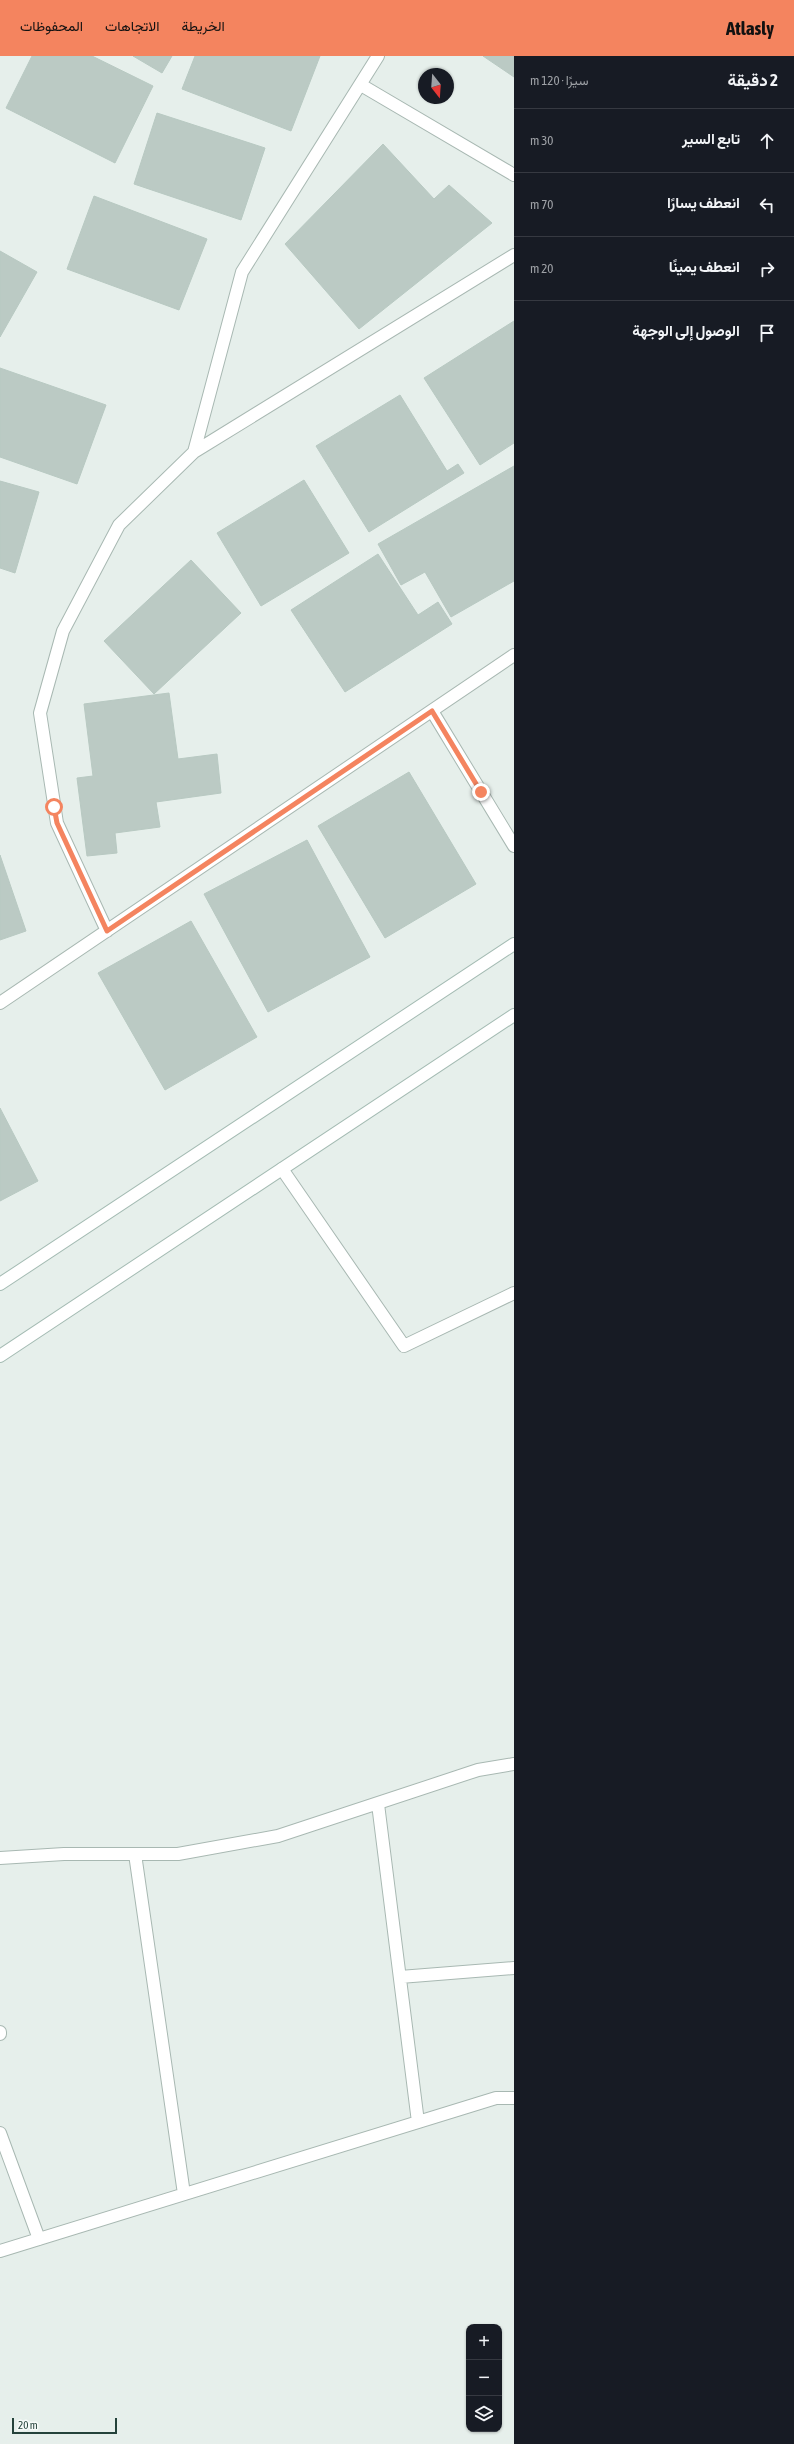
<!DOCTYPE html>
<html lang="ar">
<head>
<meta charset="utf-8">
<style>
	:root { --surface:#171b24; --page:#20242c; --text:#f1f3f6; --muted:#9ea1a6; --line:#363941; --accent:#f4845f }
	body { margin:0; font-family:"Asap Condensed",Vazirmatn,sans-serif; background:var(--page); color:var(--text); direction:rtl }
	.controls { position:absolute; right:12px; bottom:12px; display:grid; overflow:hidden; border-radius:8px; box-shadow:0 1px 3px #0004 }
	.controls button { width:36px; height:36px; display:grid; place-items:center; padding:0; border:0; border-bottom:1px solid var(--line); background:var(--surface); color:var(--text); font:20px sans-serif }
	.compass { position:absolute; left:418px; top:12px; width:36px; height:36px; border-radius:50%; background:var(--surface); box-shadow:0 1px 3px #0004; rotate:163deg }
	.scale { position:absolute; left:12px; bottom:10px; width:105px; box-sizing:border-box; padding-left:4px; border:2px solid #24423a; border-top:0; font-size:11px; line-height:14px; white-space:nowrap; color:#24423a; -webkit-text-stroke:3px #f7fbf9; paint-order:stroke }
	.stop { position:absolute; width:12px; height:12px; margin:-9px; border:3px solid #f4845f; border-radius:50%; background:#fff }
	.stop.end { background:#f4845f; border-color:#fff; box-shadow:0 1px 4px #0008 }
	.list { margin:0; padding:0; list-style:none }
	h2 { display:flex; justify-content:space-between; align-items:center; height:52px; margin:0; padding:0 16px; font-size:17px }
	h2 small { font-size:13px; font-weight:400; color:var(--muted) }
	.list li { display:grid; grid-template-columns:26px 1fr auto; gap:12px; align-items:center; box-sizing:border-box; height:64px; padding:0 16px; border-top:1px solid var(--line) }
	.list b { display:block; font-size:15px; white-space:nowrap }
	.list em { font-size:13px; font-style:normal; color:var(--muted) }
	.icon { flex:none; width:22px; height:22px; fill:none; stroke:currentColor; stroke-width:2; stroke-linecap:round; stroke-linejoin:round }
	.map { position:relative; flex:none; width:514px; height:2388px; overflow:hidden; direction:ltr }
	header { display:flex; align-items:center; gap:24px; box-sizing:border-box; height:56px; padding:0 20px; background:var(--accent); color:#111 }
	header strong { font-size:19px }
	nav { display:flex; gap:22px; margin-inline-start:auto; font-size:14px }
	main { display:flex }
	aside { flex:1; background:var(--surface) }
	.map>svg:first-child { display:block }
	.building { fill:#bbcac4; stroke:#b8c9c2 }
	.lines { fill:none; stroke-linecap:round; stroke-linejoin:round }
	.street-casing { stroke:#a8b8b2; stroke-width:14 }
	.secondary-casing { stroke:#a4bbb3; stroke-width:14 }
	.street { stroke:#fff; stroke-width:12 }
	.secondary { stroke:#fff; stroke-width:12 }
	.route { stroke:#f4845f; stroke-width:5 }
</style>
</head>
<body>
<header>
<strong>Atlasly</strong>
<nav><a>الخريطة</a><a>الاتجاهات</a><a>المحفوظات</a></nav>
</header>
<main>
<aside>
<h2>2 دقيقة<small>سيرًا · 120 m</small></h2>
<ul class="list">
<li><svg class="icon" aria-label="ahead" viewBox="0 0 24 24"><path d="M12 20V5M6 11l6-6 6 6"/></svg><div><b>تابع السير</b></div><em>30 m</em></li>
<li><svg class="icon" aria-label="left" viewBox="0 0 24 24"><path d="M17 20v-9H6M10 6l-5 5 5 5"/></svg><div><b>انعطف يسارًا</b></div><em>70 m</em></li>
<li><svg class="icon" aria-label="right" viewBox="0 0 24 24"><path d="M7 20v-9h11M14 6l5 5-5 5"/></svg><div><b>انعطف يمينًا</b></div><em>20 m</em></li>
<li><svg class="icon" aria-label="arrive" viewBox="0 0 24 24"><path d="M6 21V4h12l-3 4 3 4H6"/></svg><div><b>الوصول إلى الوجهة</b></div></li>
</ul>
</aside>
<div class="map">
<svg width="514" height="2388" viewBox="0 0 514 2388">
	<rect width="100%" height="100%" fill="#e6efeb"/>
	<!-- building -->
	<path class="building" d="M32 0H92L153 30 115 107 6 52Z
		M133 0H172L162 17Z
		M195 0H320L291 75 182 33Z
		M483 0H514V21Z
		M157 57 265 92 241 164 134 128Z
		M383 88 434 143 449 129 492 167 359 273 285 188Z
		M94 140 207 183 179 254 67 213Z
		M0 195 37 216 0 281Z
		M514 265V387L480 409 424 322Z
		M0 312 106 349 77 428 0 401Z
		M400 339 447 415 458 408 464 417 369 476 316 390Z
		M514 410V525L451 561 425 516 401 529 378 488Z
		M304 424 349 497 261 550 217 477Z
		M0 425 39 436 15 517 0 512Z
		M378 498 418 559 438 546 452 568 345 636 291 554Z
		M191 504 241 557 154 638 104 585Z
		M169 637 178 703 217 698 221 737 156 746 160 771 115 777 117 797 87 800 77 722 93 720 84 648Z
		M409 716 476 828 385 882 318 770Z
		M307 784 370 901 268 956 204 838Z
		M0 799 26 875 0 884Z
		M191 865 257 981 165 1034 98 917Z
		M0 1052 38 1125 0 1145Z"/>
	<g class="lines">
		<defs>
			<path id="street" d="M361 29 514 119
				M194 396 242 216 378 0
				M432 655 514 790
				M107 875 57 767 40 657 63 575 119 469 194 396 514 199
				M0 947 514 599
				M282 1113 404 1290 514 1237
				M378 1748 418 2066
				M135 1798 184 2138
				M0 1802 64 1798H178L278 1780 478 1714 514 1708
				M400 1921 514 1912
				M0 1976V1978
				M0 2077 39 2183
				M0 2195 496 2042H514"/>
			<path id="secondary" d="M0 1228 514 888
				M0 1300 514 959"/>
		</defs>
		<!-- street casing -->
		<use href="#street" class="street-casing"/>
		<!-- secondary casing -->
		<use href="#secondary" class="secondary-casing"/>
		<!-- street -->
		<use href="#street" class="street"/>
		<!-- secondary -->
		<use href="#secondary" class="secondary"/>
	</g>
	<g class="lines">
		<!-- route -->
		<path class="route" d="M54 751 57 767 107 875 432 655 481 736"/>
	</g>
</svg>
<div class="controls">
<button>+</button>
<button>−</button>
<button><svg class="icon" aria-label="layers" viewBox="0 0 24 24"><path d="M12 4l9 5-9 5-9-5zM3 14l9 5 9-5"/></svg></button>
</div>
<svg class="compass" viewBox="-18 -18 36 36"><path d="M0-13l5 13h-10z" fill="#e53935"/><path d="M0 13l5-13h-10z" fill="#9ea1a6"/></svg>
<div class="scale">20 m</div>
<div class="stop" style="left:54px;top:751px"></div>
<div class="stop end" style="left:481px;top:736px"></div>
</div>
</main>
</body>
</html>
